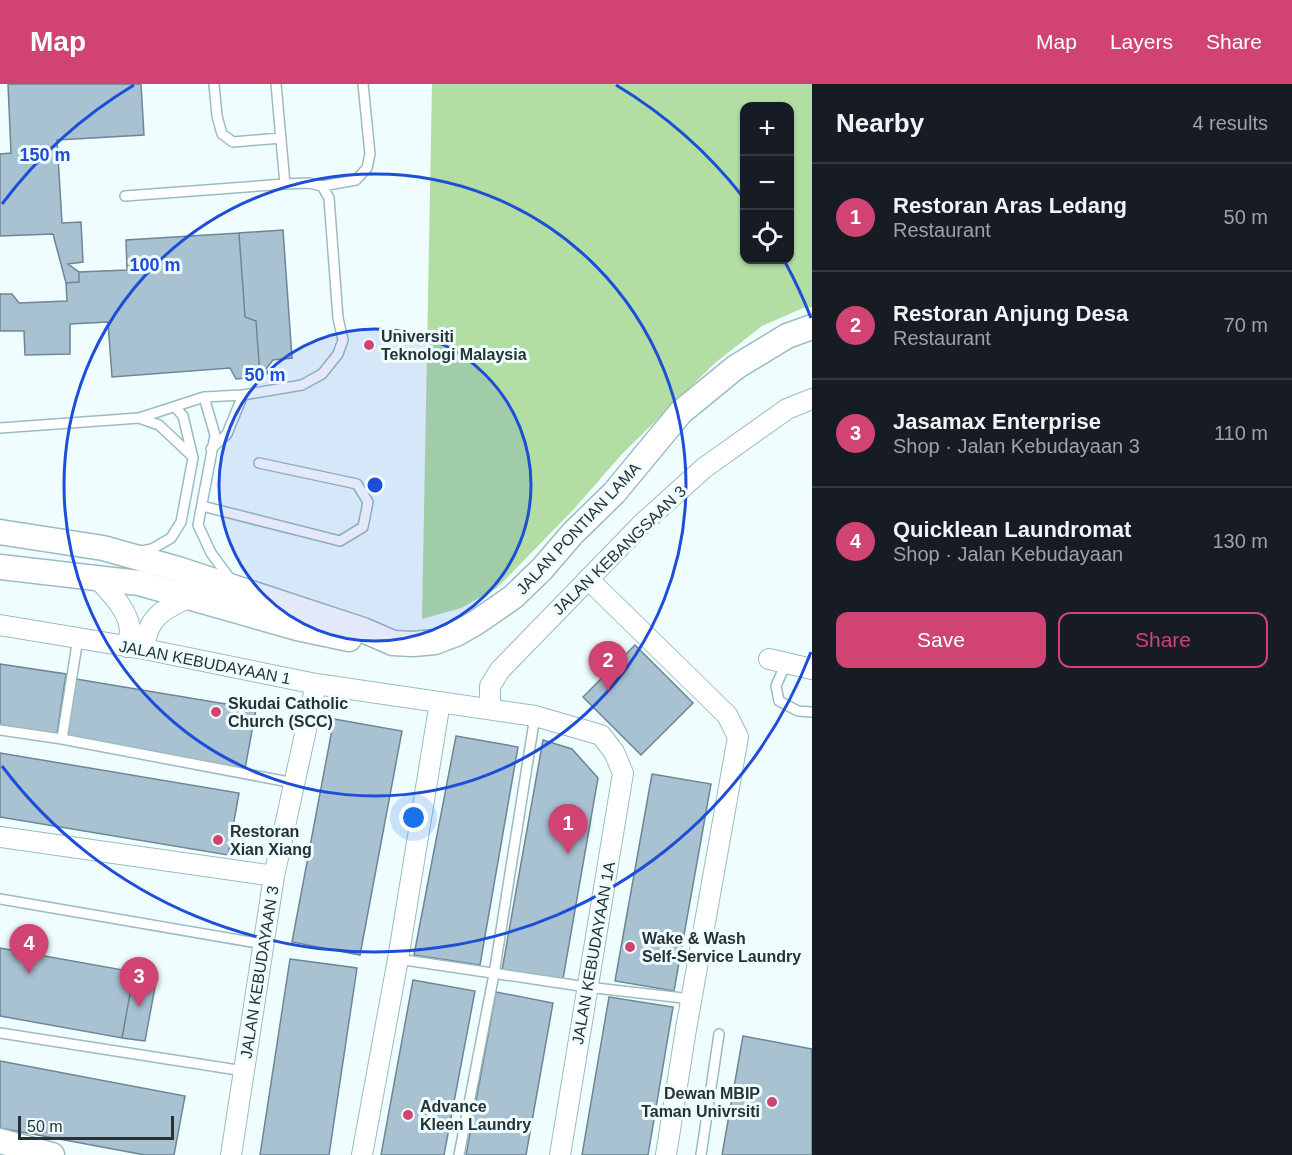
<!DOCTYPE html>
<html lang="en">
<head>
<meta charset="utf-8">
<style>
	:root { --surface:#171b24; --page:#242831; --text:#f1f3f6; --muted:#9ea1a6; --line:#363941; --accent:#d04372 }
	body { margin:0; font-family:Arial,sans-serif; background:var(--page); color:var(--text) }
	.controls { position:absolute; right:18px; top:18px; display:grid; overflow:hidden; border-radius:12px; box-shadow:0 2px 4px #0004 }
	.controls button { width:54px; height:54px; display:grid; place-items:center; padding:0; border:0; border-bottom:2px solid var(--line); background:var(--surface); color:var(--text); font:30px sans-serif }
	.scale { position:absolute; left:18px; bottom:15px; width:156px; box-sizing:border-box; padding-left:6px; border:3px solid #263335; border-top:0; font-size:16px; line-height:21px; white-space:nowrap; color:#263335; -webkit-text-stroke:4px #effdfe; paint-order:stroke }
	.you { position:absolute; left:414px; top:734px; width:21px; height:21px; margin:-15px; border:4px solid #fff; border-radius:50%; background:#1a73e8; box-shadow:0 0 0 9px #1a73e833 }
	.badge { display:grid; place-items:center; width:39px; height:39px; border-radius:50%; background:var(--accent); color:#fff; font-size:20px; font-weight:700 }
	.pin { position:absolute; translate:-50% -50px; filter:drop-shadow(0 2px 3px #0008) }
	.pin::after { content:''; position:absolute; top:32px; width:21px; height:18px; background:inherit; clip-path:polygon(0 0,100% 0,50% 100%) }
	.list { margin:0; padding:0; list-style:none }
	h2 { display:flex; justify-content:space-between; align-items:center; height:78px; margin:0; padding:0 24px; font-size:26px }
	h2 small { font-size:20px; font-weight:400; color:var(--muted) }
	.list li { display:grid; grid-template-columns:39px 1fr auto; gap:18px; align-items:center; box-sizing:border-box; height:108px; padding:0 24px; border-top:2px solid var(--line) }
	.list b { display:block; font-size:22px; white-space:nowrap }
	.list p { margin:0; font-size:20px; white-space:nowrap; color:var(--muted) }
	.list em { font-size:20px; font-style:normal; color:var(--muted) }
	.actions { display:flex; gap:12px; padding:18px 24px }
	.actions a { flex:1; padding:14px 0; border:2px solid var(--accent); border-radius:12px; text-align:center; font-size:21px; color:var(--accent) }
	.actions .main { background:var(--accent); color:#fff }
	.icon { flex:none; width:33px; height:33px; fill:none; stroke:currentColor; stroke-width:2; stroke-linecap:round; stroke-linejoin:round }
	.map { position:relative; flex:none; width:812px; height:1071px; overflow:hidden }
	header { display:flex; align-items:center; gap:36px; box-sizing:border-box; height:84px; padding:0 30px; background:var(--accent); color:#fff }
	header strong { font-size:28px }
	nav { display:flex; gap:33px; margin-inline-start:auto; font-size:21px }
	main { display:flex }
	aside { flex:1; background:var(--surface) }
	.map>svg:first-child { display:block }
	.green { fill:#b2dea4; fill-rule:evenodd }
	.building { fill:#a8c2d2; stroke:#6d8695; stroke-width:1.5 }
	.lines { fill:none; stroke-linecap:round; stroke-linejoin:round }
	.service-casing { stroke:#9bbcbf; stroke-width:12 }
	.minor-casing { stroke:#9bbcbf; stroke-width:22 }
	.tertiary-casing { stroke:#9bbcbf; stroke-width:27 }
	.service { stroke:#fff; stroke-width:9 }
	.minor { stroke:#fff; stroke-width:20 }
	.tertiary { stroke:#fff; stroke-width:24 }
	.ring { fill:none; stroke:#1d4ed8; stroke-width:3 }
	.poi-dot { fill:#d04372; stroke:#effdfe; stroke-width:2 }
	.labels { text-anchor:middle; stroke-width:6; stroke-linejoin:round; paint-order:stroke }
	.poi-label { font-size:16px; font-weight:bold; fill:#263335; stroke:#effdfe; text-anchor:start }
	.street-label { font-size:16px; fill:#263335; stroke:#effdfe }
	.centre { fill:#1d4ed8; stroke:#effdfe; stroke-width:3 }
	.ring-label { font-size:18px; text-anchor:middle; font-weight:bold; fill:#1d4ed8; stroke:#effdfe; stroke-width:6; stroke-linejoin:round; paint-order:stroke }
</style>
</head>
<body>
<header>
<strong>Map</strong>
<nav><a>Map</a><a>Layers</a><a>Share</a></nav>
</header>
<main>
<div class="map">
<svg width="812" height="1071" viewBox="0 0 812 1071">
	<rect width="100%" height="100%" fill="#effdfe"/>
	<!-- green -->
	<path class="green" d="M432 0H812V223L803 224 762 242 715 279 622 370 574 425 497 504 461 524 422 535ZM744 22H790V176H744Z"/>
	<!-- building -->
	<path class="building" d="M8 0H141L144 51 57 56 62 139 81 138 83 178 68 180 79 188V198L66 199 53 150 0 152V70L11 69Z
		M283 146 292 274 273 276 260 293 256 237 245 233 239 149Z
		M239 149 245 233 256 237 260 293 236 295 230 284 112 293 108 238 70 240V270L25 271 24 247H0V210H12L19 219 67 217 66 199 79 198V188L127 186 126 156Z
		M635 561 693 619 641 671 583 613Z
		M0 580 66 590 57 650 0 641Z
		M76 595 256 625 245 685 65 654Z
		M334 635 402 647 360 871 292 858Z
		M456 652 518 663 480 881 414 871Z
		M543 656 572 665 598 694 563 895 502 886Z
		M0 669 239 709 228 771 0 733Z
		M652 690 711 700 674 907 615 897Z
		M0 864 134 888 122 954 0 932Z
		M290 875 357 884 329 1071H260Z
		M134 888 157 892 145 957 122 954Z
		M413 896 475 907 444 1071H381Z
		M496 908 553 919 526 1071H466Z
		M609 913 673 923 648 1071H582Z
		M743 952 812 965V1071H722Z
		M0 977 185 1012 174 1071H145L0 1044Z"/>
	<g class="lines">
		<defs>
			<path id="service" d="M214 0 217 32 222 50 233 58 281 54
				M276 0 285 100
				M322 102 356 96 367 84 370 70 363 0
				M204 313 215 351 198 441 211 469 231 496
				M139 334 159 341 192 372
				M0 344 139 334 204 313 243 311 302 301 322 290 338 270 343 256 338 234 329 114 322 102 309 99 285 100 125 112
				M211 365 227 350 243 311
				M202 422 340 457 363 443 368 418 357 400 259 379
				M142 467 152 465 171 454 181 438 193 374 183 332 175 323
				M786 579 776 602 779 617 798 627 812 628
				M0 646 62 655 294 699
				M62 655 78 554
				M0 815 263 860
				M398 875 587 903 692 915
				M0 949 244 987
				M459 1071 494 890 535 632
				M701 1071 719 950"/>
			<path id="minor" d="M96 493C109 507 130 527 130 548 130 552 128 558 127 563
				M588 495 727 631 738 653 686 945 666 1071
				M0 541 144 565 316 600 535 632 601 651 614 668 623 689 560 1071
				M144 565C147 533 163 525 191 513
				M769 575 812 585
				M490 624V602L500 586 643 439 704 384 787 325 812 315
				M0 753 274 792
				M231 1071 274 792 316 600
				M362 1071 398 875 440 618"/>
			<path id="tertiary" d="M0 448 103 464 178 485 363 546 393 559 413 560 435 558 456 550 477 538 513 513 542 485 573 449 614 409 681 328 736 283 787 252 812 243
				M0 483 139 499 297 544 349 555
				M0 1057 52 1071"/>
		</defs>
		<!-- service casing -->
		<use href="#service" class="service-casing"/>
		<!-- minor casing -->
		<use href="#minor" class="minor-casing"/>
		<!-- tertiary casing -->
		<use href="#tertiary" class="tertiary-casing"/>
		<!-- service -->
		<use href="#service" class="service"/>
		<!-- minor -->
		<use href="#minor" class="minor"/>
		<!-- tertiary -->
		<use href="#tertiary" class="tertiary"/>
	</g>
	<!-- distance rings -->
	<circle cx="375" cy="401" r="156" fill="#1d4ed8" fill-opacity=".12"/>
	<g class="ring">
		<circle cx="375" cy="401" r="156"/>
		<circle cx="375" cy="401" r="311"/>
		<path d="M811 568A467 467 0 0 1 2 682M2 120A467 467 0 0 1 134 1M616 1A467 467 0 0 1 743 113M785 178A467 467 0 0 1 811 234"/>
	</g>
	<!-- markers -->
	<g class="poi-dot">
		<circle cx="369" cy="261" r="6"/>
		<circle cx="216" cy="628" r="6"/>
		<circle cx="218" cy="756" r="6"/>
		<circle cx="630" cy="863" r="6"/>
		<circle cx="772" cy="1018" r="6"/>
		<circle cx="408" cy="1031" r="6"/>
	</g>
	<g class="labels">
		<!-- poi labels -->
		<g class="poi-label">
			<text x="381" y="258">Universiti<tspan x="381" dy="18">Teknologi Malaysia</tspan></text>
			<text x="228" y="625">Skudai Catholic<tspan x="228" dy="18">Church (SCC)</tspan></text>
			<text x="230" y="753">Restoran<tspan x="230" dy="18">Xian Xiang</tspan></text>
			<text x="642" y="860">Wake &amp; Wash<tspan x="642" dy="18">Self-Service Laundry</tspan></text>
			<text x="760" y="1015" text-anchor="end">Dewan MBIP<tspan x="760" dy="18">Taman Univrsiti</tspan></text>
			<text x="420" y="1028">Advance<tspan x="420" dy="18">Kleen Laundry</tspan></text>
		</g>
		<!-- street labels -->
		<g class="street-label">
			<text transform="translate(578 444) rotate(-47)" y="6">JALAN PONTIAN LAMA</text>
			<text transform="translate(619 466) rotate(-44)" y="6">JALAN KEBANGSAAN 3</text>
			<text transform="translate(205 578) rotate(11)" y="6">JALAN KEBUDAYAAN 1</text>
			<text transform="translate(593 869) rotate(-80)" y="6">JALAN KEBUDAYAAN 1A</text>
			<text transform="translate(259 888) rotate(-81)" y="6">JALAN KEBUDAYAAN 3</text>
		</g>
	</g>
	<circle cx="375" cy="401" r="9" class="centre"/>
	<g class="ring-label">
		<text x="45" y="77">150 m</text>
		<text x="155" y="187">100 m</text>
		<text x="265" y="297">50 m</text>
	</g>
</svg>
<div class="controls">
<button>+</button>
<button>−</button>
<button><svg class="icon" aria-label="locate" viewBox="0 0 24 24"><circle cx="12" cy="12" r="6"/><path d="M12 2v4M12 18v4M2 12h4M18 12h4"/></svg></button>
</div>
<div class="scale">50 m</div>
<div class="you"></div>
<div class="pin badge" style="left:568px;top:770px">1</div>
<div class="pin badge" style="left:608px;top:607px">2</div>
<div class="pin badge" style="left:139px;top:923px">3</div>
<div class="pin badge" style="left:29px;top:890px">4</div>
</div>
<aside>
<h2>Nearby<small>4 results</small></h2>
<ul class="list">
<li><span class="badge">1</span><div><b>Restoran Aras Ledang</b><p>Restaurant</p></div><em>50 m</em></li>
<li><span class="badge">2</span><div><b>Restoran Anjung Desa</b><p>Restaurant</p></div><em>70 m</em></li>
<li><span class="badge">3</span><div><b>Jasamax Enterprise</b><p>Shop · Jalan Kebudayaan 3</p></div><em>110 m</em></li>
<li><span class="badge">4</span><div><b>Quicklean Laundromat</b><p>Shop · Jalan Kebudayaan</p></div><em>130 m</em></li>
</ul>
<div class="actions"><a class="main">Save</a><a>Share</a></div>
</aside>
</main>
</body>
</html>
